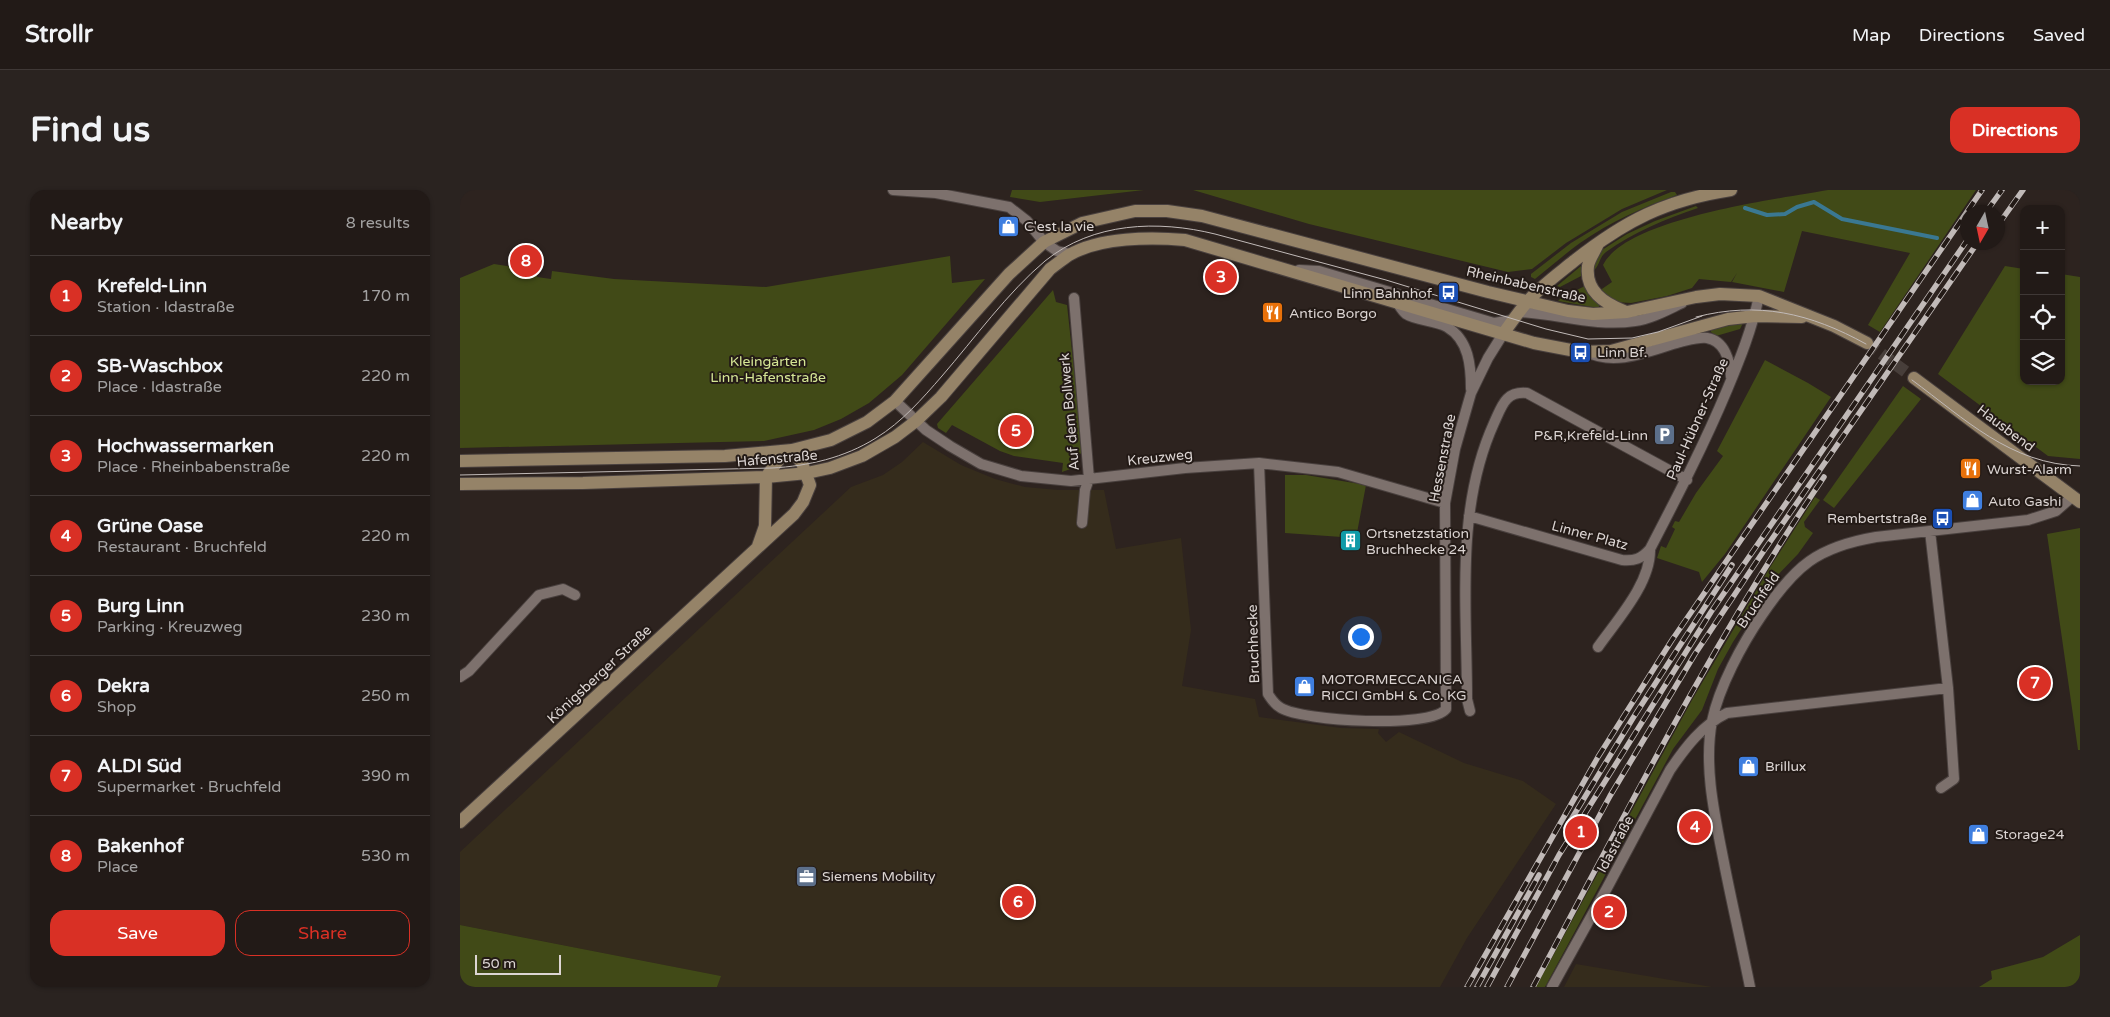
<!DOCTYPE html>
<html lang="en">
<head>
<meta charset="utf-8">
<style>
	:root { --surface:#221a17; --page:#2a2320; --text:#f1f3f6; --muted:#a2a1a1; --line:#3f3836; --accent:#d93025 }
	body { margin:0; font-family:"Varela Round",sans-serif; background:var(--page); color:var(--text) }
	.controls { position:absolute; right:15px; top:15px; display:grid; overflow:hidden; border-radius:10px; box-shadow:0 1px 4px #0004 }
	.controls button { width:45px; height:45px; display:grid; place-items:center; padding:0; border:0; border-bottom:1px solid var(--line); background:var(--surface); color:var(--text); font:25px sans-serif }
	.compass { position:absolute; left:1500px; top:15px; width:45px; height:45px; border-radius:50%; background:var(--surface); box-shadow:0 1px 4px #0004; rotate:189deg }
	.scale { position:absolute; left:15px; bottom:12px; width:86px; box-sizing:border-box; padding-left:5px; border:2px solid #dcd5d3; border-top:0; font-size:14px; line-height:18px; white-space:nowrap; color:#dcd5d3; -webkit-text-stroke:4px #231a16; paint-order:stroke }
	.you { position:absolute; left:900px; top:446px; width:18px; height:18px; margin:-12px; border:4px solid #fff; border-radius:50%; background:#1a73e8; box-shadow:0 0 0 8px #1a73e833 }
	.badge { display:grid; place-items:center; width:32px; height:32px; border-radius:50%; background:var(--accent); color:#fff; font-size:16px; font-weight:700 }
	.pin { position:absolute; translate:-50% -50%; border:2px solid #fff; box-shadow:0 1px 5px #0006 }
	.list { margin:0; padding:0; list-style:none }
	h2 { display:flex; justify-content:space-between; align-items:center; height:65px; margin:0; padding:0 20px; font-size:21px }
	h2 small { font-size:16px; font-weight:400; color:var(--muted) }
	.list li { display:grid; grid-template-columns:32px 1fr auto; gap:15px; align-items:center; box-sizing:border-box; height:80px; padding:0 20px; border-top:1px solid var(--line) }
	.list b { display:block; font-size:19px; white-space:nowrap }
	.list p { margin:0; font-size:16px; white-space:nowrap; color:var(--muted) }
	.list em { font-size:16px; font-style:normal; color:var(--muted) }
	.actions { display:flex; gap:10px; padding:15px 20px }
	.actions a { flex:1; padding:11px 0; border:1px solid var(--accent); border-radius:15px; text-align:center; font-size:18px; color:var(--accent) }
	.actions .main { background:var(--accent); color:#fff }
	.icon { flex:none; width:28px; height:28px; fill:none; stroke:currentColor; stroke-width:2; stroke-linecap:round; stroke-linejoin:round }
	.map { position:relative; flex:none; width:1620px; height:797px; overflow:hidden; border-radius:15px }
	header { display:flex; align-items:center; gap:30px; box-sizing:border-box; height:70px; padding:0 25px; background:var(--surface); border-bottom:1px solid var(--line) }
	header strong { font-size:24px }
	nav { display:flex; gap:28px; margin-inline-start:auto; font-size:18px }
	.intro { display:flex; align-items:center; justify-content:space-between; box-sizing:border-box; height:120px; padding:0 30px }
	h1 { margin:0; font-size:35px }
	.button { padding:12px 22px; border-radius:15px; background:var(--accent); color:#fff; font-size:18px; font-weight:700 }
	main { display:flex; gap:30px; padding:0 30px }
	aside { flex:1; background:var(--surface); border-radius:15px; box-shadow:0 1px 4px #0004 }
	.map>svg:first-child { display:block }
	.industrial { fill:#352c1c }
	.green { fill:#414a17 }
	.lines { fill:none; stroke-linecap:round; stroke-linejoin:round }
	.stream { stroke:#3a7892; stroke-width:4 }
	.secondary-tunnel { stroke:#473e3a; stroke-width:12; stroke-dasharray:12 6; stroke-linecap:butt }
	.street-casing { stroke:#49403e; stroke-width:12 }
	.secondary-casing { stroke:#49403e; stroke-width:14 }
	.street { stroke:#7d716d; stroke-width:10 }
	.secondary { stroke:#958368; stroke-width:12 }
	.tram { stroke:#c1bab8; stroke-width:1 }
	.rail-casing { stroke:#c1bab8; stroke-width:5.5 }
	.rail { stroke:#231a16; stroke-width:4; stroke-dasharray:11; stroke-linecap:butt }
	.labels { text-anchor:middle; stroke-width:4; stroke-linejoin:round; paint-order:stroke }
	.poi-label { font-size:14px; fill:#dcd5d3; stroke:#231a16; text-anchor:start }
	.street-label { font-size:14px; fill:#dcd5d3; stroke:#231a16 }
	.park-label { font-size:14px; fill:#d5e695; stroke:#231a16 }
</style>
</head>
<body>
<header>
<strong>Strollr</strong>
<nav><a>Map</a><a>Directions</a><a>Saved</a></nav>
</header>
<div class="intro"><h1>Find us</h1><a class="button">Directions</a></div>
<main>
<aside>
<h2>Nearby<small>8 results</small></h2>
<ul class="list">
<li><span class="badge">1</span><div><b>Krefeld-Linn</b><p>Station · Idastraße</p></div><em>170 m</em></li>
<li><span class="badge">2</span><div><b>SB-Waschbox</b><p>Place · Idastraße</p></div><em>220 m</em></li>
<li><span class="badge">3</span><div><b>Hochwassermarken</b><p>Place · Rheinbabenstraße</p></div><em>220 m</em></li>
<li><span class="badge">4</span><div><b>Grüne Oase</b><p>Restaurant · Bruchfeld</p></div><em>220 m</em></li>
<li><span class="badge">5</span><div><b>Burg Linn</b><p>Parking · Kreuzweg</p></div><em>230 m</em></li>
<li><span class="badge">6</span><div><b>Dekra</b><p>Shop</p></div><em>250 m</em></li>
<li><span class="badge">7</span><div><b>ALDI Süd</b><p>Supermarket · Bruchfeld</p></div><em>390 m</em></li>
<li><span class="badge">8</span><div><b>Bakenhof</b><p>Place</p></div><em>530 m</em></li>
</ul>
<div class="actions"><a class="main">Save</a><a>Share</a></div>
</aside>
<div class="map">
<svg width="1620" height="797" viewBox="0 0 1620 797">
	<rect width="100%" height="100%" fill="#2d231f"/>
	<!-- industrial -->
	<path class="industrial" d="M463 252 501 275 535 289 565 297 598 300H644L656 359 721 348 731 440 722 496 795 509 799 527 881 538 919 539 918 543 926 552 939 542 1004 573 1063 591 1096 614 1007 748 980 797H257L260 786 0 735V662L391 297 423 285 442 272Z
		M1116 774 1252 797H1104Z"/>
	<!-- green -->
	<path class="green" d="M552 0H684L580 12 550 7Z
		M733 0H1207L1162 19 1106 53 1072 79 1048 82 849 34Z
		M1368 0H1516L1420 142 1408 135 1450 63 1342 41 1324 102 1272 92 1277 83 1271 92 1239 89 1232 98 1207 106 1171 113 1156 112 1139 101 1152 92 1143 75C1166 28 1318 9 1368 0Z
		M1211 2H1215L1217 5C1183 17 1150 32 1120 53 1105 64 1090 77 1075 89L1071 87V84L1111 53 1162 22Z
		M1236 16 1238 18C1205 29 1174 42 1146 62 1139 67 1140 76 1133 81L1138 64 1142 60 1167 44 1195 31Z
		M490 66 492 93 525 89 442 185 409 213 381 229 354 240 304 251 0 258V88L34 74 78 81 77 87 91 89 92 81 154 89 306 97Z
		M1121 76 1123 85 1100 97 1097 96Z
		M1545 76 1564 79V191H1601V84L1620 87V269L1588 266 1478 184Z
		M1125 96 1130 106 1140 115 1138 118 1098 111 1102 107Z
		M593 100 596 112 607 115 623 263 619 264 616 277 602 282 603 273 554 266 540 261 492 235 486 243 478 238 477 234Z
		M1281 132 1283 133 1280 139 1256 146 1251 142 1250 140Z
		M1305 170 1348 193 1371 207 1265 364 1242 392 1239 382 1197 368 1201 356 1206 358 1215 339 1212 337 1215 331 1219 332 1236 303 1263 266 1257 261Z
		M1443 196 1461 209 1374 318 1363 310Z
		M825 285H846L906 295 896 348 825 343Z
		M1355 307 1360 310 1344 332 1345 337 1353 343 1338 364 1312 391 1273 452 1258 479 1242 520 1213 559 1085 797H1076L1232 510 1309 379Z
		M1620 338V560H1618L1587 344Z
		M0 735 261 786 257 797H0Z
		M1620 745V797H1519L1532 789 1531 781 1583 767Z"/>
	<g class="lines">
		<!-- stream -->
		<path class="stream" d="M1285 18 1307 25 1325 24 1337 17 1354 12 1382 29 1477 48"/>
		<!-- secondary-tunnel -->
		<path class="secondary-tunnel" d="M1407 153 1454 188"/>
		<defs>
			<path id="street" d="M433 0 476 3 549 17 567 31 584 52 597 61 610 64
				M839 80 859 81 1034 133 1053 130
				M614 108 629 289 625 300 622 333
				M936 111C939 115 942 121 946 124 957 131 975 130 987 137 1009 150 1011 176 1011 199
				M1060 122C1098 124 1136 137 1175 131 1191 129 1207 120 1222 113
				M1127 162C1156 177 1191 160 1220 152 1229 150 1238 147 1247 148 1265 151 1270 171 1271 187
				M435 211 466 240 490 256 521 274 561 286 611 291 725 278 799 273 878 282 985 313
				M799 273 808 504C812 510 814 514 821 518 843 531 970 539 986 519L985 313 995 259 1011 203 1028 168 1043 144
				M1009 326 1162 370C1175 371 1181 369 1190 359 1217 307 1244 255 1267 200 1280 169 1292 139 1299 106
				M1470 341 1488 498 1494 589 1481 598
				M1138 457C1157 430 1191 393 1190 359
				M0 487 9 481 79 405 103 399 115 405
				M1010 521 1007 509C1007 417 995 319 1034 233 1042 216 1045 201 1067 203L1227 290
				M1092 797 1147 698 1210 580C1225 558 1242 535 1267 523L1488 498
				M1290 797C1282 757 1273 718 1265 678 1256 631 1243 579 1252 531 1259 497 1282 454 1302 425 1335 376 1357 357 1416 347L1568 330 1596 321 1612 307"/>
			<path id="secondary" d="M1138 54C1135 61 1129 69 1128 76 1125 101 1144 113 1164 121
				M1043 144C1051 133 1059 121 1068 111 1081 96 1098 84 1114 71 1165 31 1205 10 1271 0
				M1454 188 1620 312
				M0 271 265 266 332 260 371 250 407 232 435 211 549 84 584 52 622 33 675 21H707L742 26 1028 102 1108 121 1133 124 1167 122 1236 107 1260 104 1299 106 1374 136 1407 153
				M0 294 123 293 306 287 347 283 370 278 402 266 435 247 456 231 481 207 590 79C597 74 603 69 609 65 640 47 691 47 725 50L1074 153 1121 162 1151 161 1268 129 1295 126 1342 127
				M298 356 305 336 306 287 321 267 332 260
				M0 632 334 324 343 312 350 295 342 273 332 260"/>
		</defs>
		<!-- street casing -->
		<use href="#street" class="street-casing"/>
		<!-- secondary casing -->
		<use href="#secondary" class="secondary-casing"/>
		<!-- street -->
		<use href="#street" class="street"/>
		<!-- secondary -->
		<use href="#secondary" class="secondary"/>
		<!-- tram -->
		<path class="tram" d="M1236 127C1298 111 1350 123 1406 154
			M1452 190C1505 229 1550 274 1620 276
			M0 285 312 278C348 276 384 268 416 248 442 232 462 209 482 186 514 149 548 102 585 71 633 32 698 30 755 44L926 90 1086 139 1128 149 1172 148 1198 142 1242 126"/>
		<defs>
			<path id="rail" d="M1526 22 1542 0
				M1538 35 1563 0
				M1106 638 1173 528 1272 375
				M1007 797 1138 567 1212 450 1522 0
				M1017 797 1079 685
				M1027 797 1099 665 1251 422 1508 49
				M1047 797 1150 606 1235 464 1305 359 1518 52
				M1073 797C1165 625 1254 449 1364 287"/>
		</defs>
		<!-- rail casing -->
		<use href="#rail" class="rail-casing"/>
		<!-- rail -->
		<use href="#rail" class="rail"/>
	</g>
	<!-- icons -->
	<defs>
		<symbol id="shop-square" viewBox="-11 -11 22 22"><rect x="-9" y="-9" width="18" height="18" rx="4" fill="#3f7fe0" stroke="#231a16"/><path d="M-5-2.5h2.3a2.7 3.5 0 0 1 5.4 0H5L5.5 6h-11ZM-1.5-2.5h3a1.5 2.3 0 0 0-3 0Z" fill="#fff"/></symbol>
		<symbol id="bus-square" viewBox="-11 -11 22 22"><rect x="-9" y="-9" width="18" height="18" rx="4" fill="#1a4fb4" stroke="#231a16"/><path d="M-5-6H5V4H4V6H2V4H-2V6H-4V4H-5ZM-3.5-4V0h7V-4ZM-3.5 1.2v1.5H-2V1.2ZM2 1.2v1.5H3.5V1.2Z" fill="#fff"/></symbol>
		<symbol id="restaurant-square" viewBox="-11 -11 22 22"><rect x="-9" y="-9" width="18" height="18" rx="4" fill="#e8710a" stroke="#231a16"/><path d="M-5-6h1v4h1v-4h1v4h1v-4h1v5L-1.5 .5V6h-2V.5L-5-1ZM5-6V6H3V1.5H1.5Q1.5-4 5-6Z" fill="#fff"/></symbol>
		<symbol id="parking-square" viewBox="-11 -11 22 22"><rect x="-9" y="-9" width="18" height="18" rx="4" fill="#5c6f8a" stroke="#231a16"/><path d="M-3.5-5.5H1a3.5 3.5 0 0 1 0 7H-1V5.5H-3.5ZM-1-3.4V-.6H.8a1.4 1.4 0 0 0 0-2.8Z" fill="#fff"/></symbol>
		<symbol id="building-square" viewBox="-11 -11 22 22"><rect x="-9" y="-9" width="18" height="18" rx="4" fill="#0f9aa8" stroke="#231a16"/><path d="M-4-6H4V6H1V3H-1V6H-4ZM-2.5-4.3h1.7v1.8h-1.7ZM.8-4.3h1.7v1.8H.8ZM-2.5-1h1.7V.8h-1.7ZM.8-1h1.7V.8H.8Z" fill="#fff"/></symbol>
		<symbol id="office-square" viewBox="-11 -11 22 22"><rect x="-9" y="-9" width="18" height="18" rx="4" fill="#5c6f8a" stroke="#231a16"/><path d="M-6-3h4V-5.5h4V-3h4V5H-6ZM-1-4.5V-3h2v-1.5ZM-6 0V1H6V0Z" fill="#fff"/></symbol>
	</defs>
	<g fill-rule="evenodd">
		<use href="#shop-square" x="536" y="24" width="25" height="25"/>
		<use href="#bus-square" x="976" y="90" width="25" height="25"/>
		<use href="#restaurant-square" x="800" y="110" width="25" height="25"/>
		<use href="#bus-square" x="1108" y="150" width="25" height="25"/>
		<use href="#parking-square" x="1192" y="232" width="25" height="25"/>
		<use href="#restaurant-square" x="1498" y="266" width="25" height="25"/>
		<use href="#shop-square" x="1500" y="298" width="25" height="25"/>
		<use href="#bus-square" x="1470" y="316" width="25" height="25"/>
		<use href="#building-square" x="878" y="338" width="25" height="25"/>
		<use href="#shop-square" x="832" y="484" width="25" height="25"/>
		<use href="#shop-square" x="1276" y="564" width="25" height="25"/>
		<use href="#shop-square" x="1506" y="632" width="25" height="25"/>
		<use href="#office-square" x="334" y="674" width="25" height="25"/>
	</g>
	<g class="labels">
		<!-- poi labels -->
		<g class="poi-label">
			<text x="564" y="41">C'est la vie</text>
			<text x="972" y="108" text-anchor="end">Linn Bahnhof</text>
			<text x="829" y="128">Antico Borgo</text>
			<text x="1137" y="167">Linn Bf.</text>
			<text x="1188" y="250" text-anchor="end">P&amp;R,Krefeld-Linn</text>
			<text x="1527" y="284">Wurst-Alarm</text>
			<text x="1528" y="316">Auto Gashi</text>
			<text x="1467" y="333" text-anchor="end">Rembertstraße</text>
			<text x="906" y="348">Ortsnetzstation<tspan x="906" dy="16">Bruchhecke 24</tspan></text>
			<text x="861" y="494">MOTORMECCANICA<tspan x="861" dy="16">RICCI GmbH &amp; Co. KG</tspan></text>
			<text x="1305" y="581">Brillux</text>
			<text x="1535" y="649">Storage24</text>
			<text x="362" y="691">Siemens Mobility</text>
		</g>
		<!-- street labels -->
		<g class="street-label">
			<text transform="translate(1066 94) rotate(13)" y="5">Rheinbabenstraße</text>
			<text transform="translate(609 222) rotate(-95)" y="5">Auf dem Bollwerk</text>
			<text transform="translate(1237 229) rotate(-66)" y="5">Paul-Hübner-Straße</text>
			<text transform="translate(1546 238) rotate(37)" y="5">Hausbend</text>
			<text transform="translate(700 267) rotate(-6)" y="5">Kreuzweg</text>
			<text transform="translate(317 268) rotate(-5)" y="5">Hafenstraße</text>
			<text transform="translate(982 268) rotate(-79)" y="5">Hessenstraße</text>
			<text transform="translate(1130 345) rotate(15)" y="5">Linner Platz</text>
			<text transform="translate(1298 410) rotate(-56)" y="5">Bruchfeld</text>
			<text transform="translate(793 454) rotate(-92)" y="5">Bruchhecke</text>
			<text transform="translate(139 484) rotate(-43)" y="5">Königsberger Straße</text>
			<text transform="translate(1155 654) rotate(-62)" y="5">Idastraße</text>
		</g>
		<!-- park labels -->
		<g class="park-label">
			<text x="308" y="176">Kleingärten<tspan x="308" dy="16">Linn-Hafenstraße</tspan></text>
		</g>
	</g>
</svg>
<div class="controls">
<button>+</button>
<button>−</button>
<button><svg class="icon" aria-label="locate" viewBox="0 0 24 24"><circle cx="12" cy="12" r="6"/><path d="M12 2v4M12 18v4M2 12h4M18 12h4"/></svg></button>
<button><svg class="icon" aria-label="layers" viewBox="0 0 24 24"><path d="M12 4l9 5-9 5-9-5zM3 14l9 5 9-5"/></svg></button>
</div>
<svg class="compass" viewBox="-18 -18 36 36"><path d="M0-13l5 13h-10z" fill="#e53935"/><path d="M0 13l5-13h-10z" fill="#a2a1a1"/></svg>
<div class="scale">50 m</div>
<div class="you"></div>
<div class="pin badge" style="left:1121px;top:642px">1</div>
<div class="pin badge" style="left:1149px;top:722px">2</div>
<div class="pin badge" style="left:761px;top:87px">3</div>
<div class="pin badge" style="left:1235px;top:637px">4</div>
<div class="pin badge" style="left:556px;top:241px">5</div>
<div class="pin badge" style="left:558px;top:712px">6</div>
<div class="pin badge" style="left:1575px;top:493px">7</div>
<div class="pin badge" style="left:66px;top:71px">8</div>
</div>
</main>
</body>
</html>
